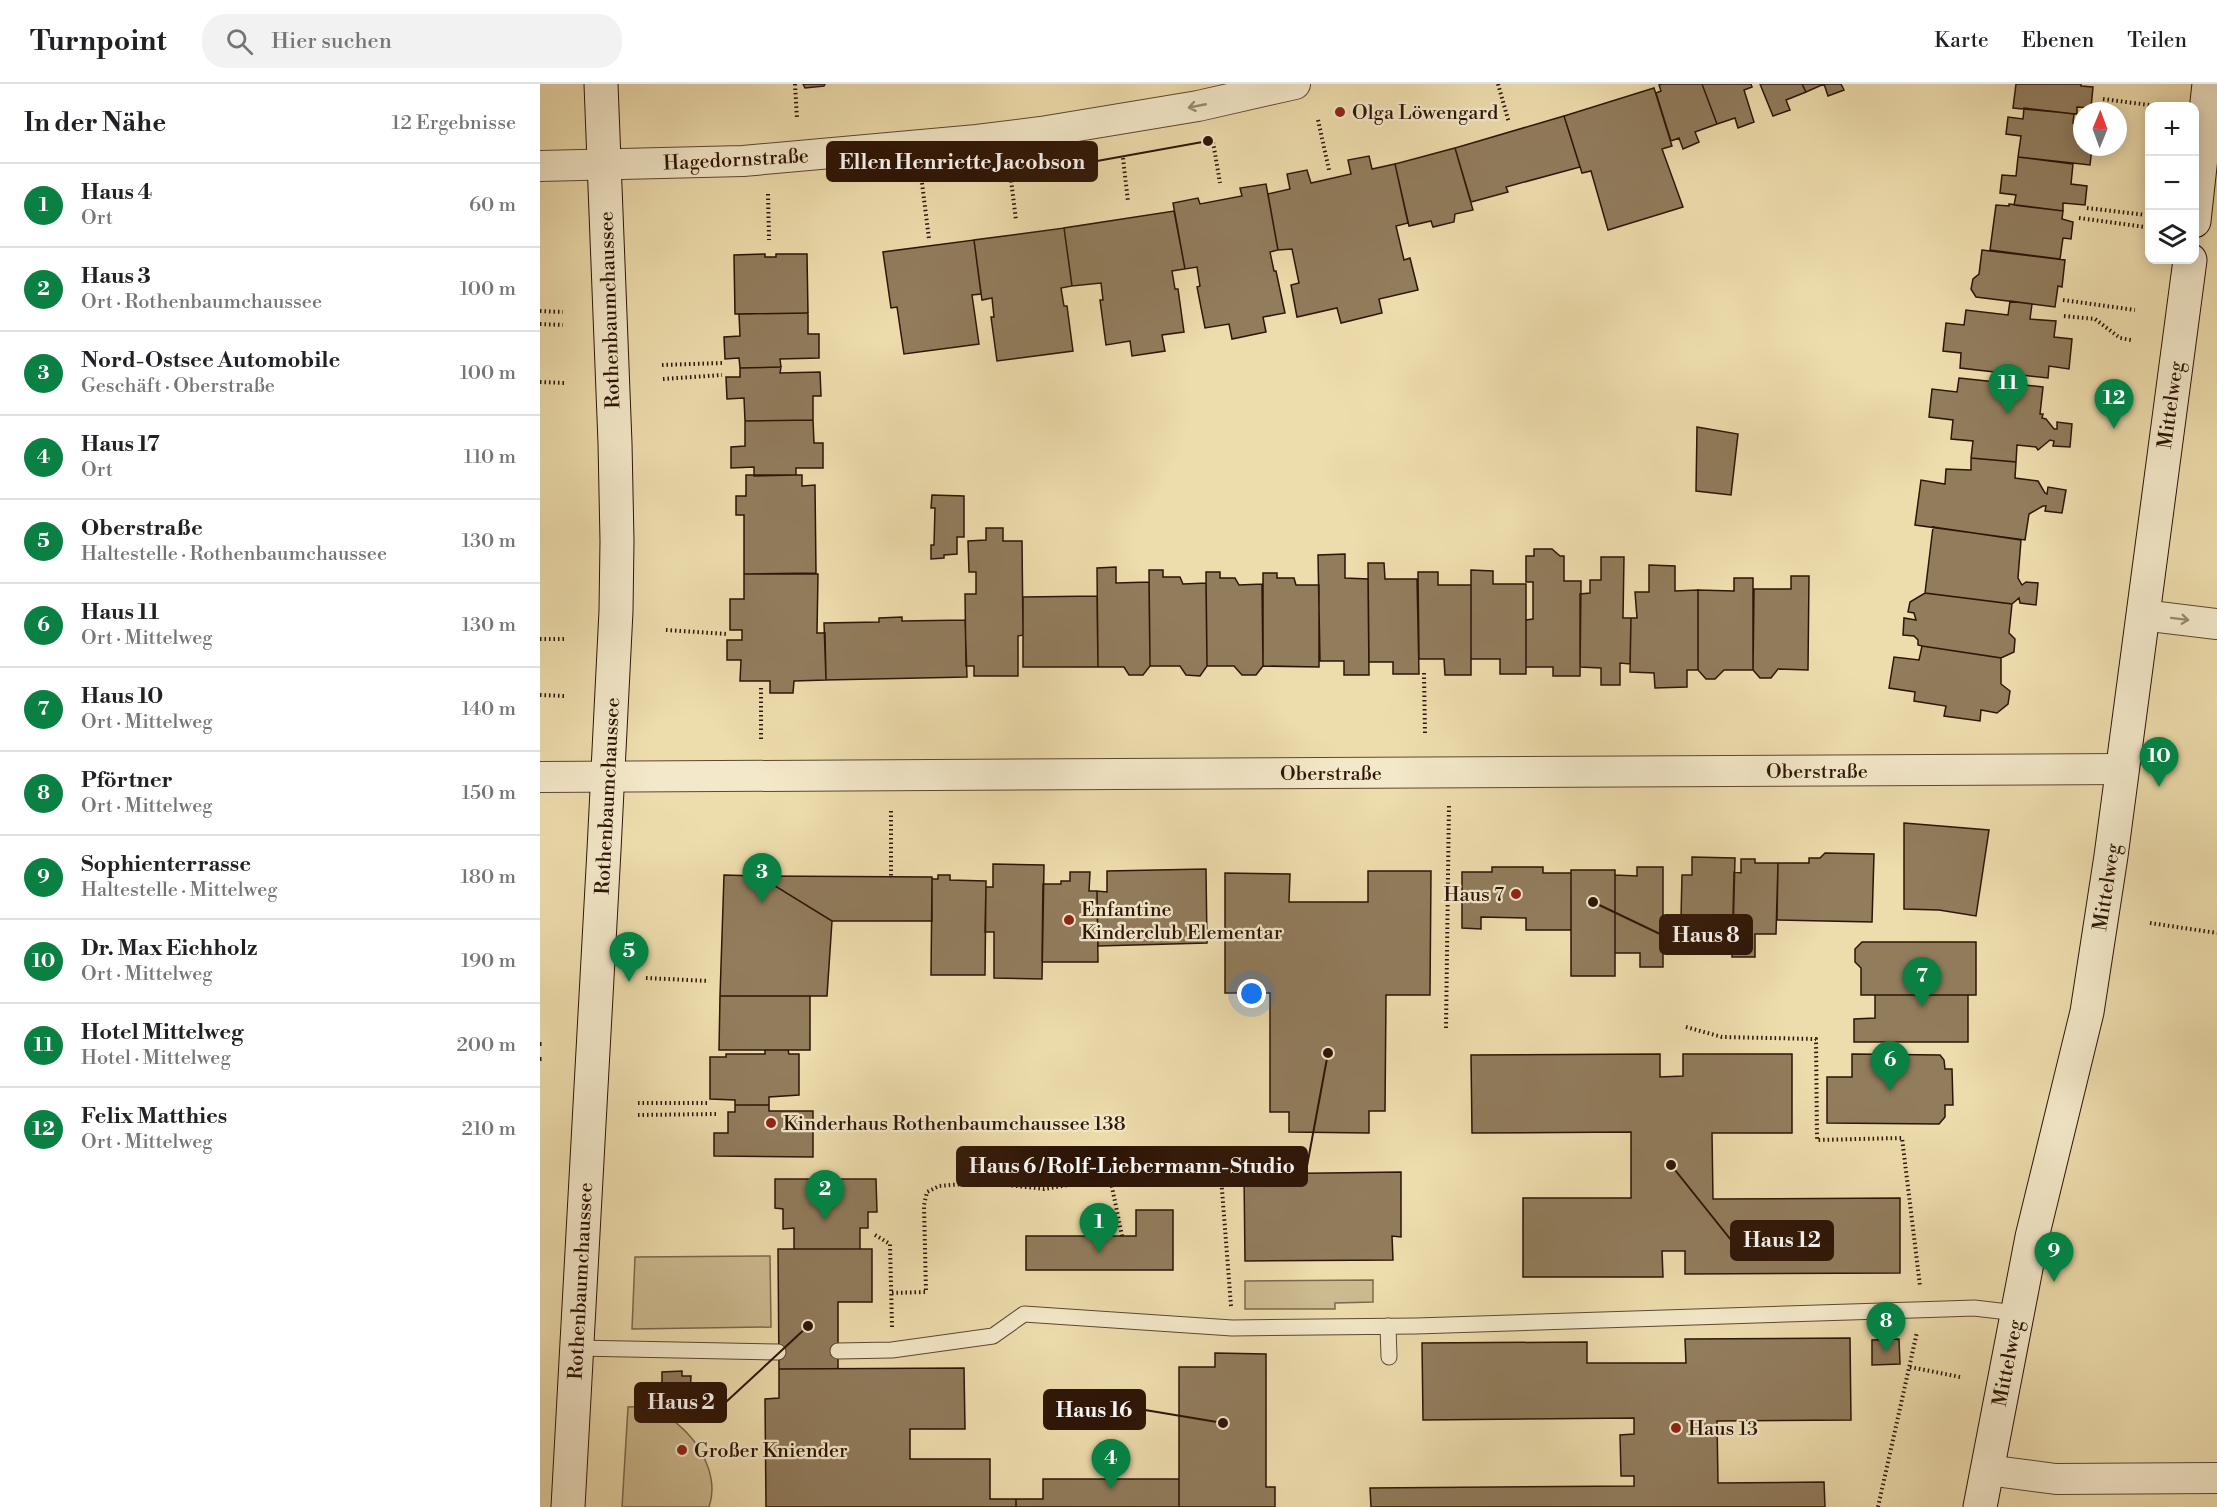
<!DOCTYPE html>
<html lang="de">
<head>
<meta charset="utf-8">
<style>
	:root { --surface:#fff; --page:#f2f2f2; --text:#202124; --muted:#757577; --line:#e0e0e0; --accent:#0b8043 }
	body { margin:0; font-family:"Libre Bodoni",serif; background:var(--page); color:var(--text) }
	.controls { position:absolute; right:18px; top:18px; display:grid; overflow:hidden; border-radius:12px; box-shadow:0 3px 15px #0003 }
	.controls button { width:54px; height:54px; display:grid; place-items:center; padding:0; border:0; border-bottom:2px solid var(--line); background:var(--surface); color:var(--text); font:30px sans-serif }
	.compass { position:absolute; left:1533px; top:18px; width:54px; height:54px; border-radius:50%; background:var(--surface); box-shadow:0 3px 15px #0003; rotate:1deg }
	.you { position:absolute; left:712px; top:910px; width:21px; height:21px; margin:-15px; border:4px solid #fff; border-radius:50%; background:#1a73e8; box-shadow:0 0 0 9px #1a73e833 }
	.badge { display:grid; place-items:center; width:39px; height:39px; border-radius:50%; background:var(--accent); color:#fff; font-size:20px; font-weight:700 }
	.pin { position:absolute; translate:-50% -50px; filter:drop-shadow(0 2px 3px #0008) }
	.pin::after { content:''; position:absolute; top:32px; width:21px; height:18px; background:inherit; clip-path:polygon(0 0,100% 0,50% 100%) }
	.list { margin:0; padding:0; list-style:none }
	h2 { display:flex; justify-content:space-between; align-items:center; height:78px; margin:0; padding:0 24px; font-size:26px }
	h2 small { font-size:20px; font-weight:400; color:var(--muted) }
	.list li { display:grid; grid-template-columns:39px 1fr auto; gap:18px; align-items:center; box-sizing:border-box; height:84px; padding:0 24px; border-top:2px solid var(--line) }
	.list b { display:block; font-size:22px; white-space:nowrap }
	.list p { margin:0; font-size:20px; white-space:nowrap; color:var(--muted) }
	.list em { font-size:20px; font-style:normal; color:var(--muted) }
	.icon { flex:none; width:33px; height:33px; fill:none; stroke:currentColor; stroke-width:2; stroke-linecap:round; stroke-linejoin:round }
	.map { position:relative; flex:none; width:1677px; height:1423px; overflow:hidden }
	header { display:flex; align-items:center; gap:36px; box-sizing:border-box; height:84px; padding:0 30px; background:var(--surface); border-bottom:2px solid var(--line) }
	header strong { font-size:28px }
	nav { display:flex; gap:33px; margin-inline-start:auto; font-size:21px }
	.search { width:420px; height:54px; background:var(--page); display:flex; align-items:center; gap:15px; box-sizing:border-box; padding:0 21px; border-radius:24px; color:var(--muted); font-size:22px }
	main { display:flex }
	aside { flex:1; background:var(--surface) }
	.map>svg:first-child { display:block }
	.green { fill:#ccba90; stroke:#7c684b; stroke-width:1.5 }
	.building { fill:#917c5c; stroke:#2d1506; stroke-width:1.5 }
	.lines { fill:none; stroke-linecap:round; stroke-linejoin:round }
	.lane-casing { stroke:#5d4730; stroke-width:17 }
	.street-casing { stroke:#5d4730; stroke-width:32 }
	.secondary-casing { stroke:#2d1506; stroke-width:35 }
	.path { stroke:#2d1506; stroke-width:4; stroke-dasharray:1.5 3; stroke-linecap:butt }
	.lane { stroke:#f3e8c9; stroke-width:15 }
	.street { stroke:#f3e8c9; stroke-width:30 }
	.secondary { stroke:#f3e8c9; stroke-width:33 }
	.oneway { stroke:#9a8971 }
	.poi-dot { fill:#8f2418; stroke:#f3e8c9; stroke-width:2 }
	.labels { text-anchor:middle; stroke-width:4.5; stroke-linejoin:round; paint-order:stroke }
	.poi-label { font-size:20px; fill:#2d1506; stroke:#f3e8c9; text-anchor:start }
	.street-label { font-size:20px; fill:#2d1506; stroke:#f3e8c9 }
	.leader { fill:none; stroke:#2d1506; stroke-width:2 }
	.callout-dot { fill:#2d1506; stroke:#f3e8c9; stroke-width:2 }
	.callout { fill:#2d1506; stroke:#2d1506; stroke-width:2 }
	.callout-label { font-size:21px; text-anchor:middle; font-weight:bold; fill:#fff }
</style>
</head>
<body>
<header>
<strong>Turnpoint</strong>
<div class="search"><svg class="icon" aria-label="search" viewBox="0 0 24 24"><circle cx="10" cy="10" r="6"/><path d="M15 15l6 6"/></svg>Hier suchen</div>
<nav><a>Karte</a><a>Ebenen</a><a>Teilen</a></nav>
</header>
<main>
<aside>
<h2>In der Nähe<small>12 Ergebnisse</small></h2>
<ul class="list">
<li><span class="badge">1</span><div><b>Haus 4</b><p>Ort</p></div><em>60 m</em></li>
<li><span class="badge">2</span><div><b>Haus 3</b><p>Ort · Rothenbaumchaussee</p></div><em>100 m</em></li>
<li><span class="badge">3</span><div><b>Nord-Ostsee Automobile</b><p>Geschäft · Oberstraße</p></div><em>100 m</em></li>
<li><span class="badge">4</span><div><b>Haus 17</b><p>Ort</p></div><em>110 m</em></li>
<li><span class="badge">5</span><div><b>Oberstraße</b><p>Haltestelle · Rothenbaumchaussee</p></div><em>130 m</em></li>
<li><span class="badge">6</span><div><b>Haus 11</b><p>Ort · Mittelweg</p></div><em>130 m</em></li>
<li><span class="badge">7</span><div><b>Haus 10</b><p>Ort · Mittelweg</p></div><em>140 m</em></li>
<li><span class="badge">8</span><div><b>Pförtner</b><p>Ort · Mittelweg</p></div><em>150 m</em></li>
<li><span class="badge">9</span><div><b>Sophienterrasse</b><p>Haltestelle · Mittelweg</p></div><em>180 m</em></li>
<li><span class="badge">10</span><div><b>Dr. Max Eichholz</b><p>Ort · Mittelweg</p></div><em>190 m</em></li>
<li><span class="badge">11</span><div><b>Hotel Mittelweg</b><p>Hotel · Mittelweg</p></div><em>200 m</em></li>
<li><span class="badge">12</span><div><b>Felix Matthies</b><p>Ort · Mittelweg</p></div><em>210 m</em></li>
</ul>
</aside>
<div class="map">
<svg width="1677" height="1423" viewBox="0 0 1677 1423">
	<rect width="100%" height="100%" fill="#eddcac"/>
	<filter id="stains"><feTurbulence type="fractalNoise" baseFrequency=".00333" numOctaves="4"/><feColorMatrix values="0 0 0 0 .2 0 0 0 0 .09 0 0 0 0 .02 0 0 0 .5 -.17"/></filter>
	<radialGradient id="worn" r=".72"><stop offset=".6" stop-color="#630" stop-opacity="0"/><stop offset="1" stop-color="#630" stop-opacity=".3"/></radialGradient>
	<!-- green -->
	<path class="green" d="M230 1172 231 1243 92 1245 95 1173Z
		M833 1196V1218L795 1219V1225H705V1197Z
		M115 1322C126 1331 139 1340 148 1350 165 1368 178 1398 169 1423H82L88 1323Z"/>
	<!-- building -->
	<path class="building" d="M263 0H285L284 2 265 4Z
		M1122 0H1162L1177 40 1155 48 1159 58 1143 65 1139 54 1131 57 1116 9 1121 7 1119 1Z
		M1162 0H1211L1212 3 1204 6 1214 38 1198 44 1195 34 1177 40Z
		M1220 0H1262L1266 8 1246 16 1250 26 1233 32Z
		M1262 0H1301L1304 6 1288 12 1284 0 1266 8Z
		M1476 0H1541V2L1553 3 1551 24 1537 23V30L1473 24Z
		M1114 4 1132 62 1122 65 1143 123 1068 146 1051 87 1042 89 1024 32Z
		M1484 24 1534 30 1533 39 1542 40V63H1552L1550 81 1478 73 1481 52 1466 50 1468 33 1483 35Z
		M1024 32 1040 83 966 103 968 108 931 118 915 64Z
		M915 64 933 126 915 130 914 138 893 143 891 137 869 142 855 80Z
		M829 72 832 85 855 80 868 139 856 142 864 176 870 174 878 206 839 215 842 229 801 239 797 224 757 233 751 201 759 199 752 165 738 166 728 110 750 105 747 90 767 86 771 99 811 90 808 76Z
		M1478 73 1533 80 1531 100 1547 102 1545 121 1523 119V127L1474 121 1476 111 1460 109 1462 91 1476 92Z
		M726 100 738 166 730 168 734 187H736L745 229 723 233 726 248 692 255 689 240 665 244 657 203 660 202 657 183 645 185 633 119 658 114 660 120 702 112 700 104Z
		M1469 120 1523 127 1522 135 1533 138 1531 155 1523 154 1520 175 1450 166 1456 121 1469 122Z
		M634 127 645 185 632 187 635 205H638L644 248 622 251 625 267 592 272 590 257 566 261 560 216H563L561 199 532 202 524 144Z
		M524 144 532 202 521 204 524 222H527L533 267 457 277 451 233H454L452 214 442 216 434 156Z
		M434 156 441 210 432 211 439 260 364 270 357 223 351 224 343 168Z
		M1442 166 1525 176 1522 203 1518 202 1515 223 1436 213 1431 205 1433 195 1439 190Z
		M225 170V173H236V170H267L268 229 195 230 194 171Z
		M1470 217 1492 220 1490 235 1516 237 1514 253 1532 255 1529 285 1509 282 1508 294 1420 284 1421 269 1403 267 1406 239 1424 241 1426 226 1468 231Z
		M268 229V250H279V274L240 275 241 283 200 284 199 274 185 275 184 253 200 252 199 230Z
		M241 283 240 289 280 288 281 312H273V336L205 337 204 314 187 315 186 293H200V284Z
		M1419 294 1503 303 1500 330H1503L1502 334 1506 335 1514 345H1517V338L1532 340 1530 363 1513 362 1514 357 1510 356 1498 366 1496 363 1477 361 1476 378 1431 374 1433 357 1411 355 1413 336 1389 333 1392 305 1417 308Z
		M273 336 274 359H283V384H256V391L214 392V383L191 384V363L205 362V337Z
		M1157 343 1198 350 1191 411 1156 407Z
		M1431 374 1476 378 1475 394 1498 397 1505 409 1507 410 1508 403 1526 406 1522 429 1505 427 1506 422H1503L1489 430 1485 456 1375 441 1381 396 1405 400 1406 385 1431 386Z
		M206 391H262V402L275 401 276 489 204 490V431H196V412H206Z
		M392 411 424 412V453H417V470L404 471V474L391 475V461H394L395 424H391Z
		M1393 443 1481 456 1478 494 1482 501 1486 498 1498 499 1496 521 1480 519 1479 514 1472 520 1385 509Z
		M446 444H463V457H482L483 551 478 552V592H434V582H426L425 510H436V488H429L428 457 446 456Z
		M994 465H1012L1020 472H1024V497H1041L1040 592H1013V583H986V536L993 535V498H986V472H994Z
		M805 470V494L828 495 829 591H804V577H780L778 471Z
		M1061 473H1084L1083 534H1091L1090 580 1080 579V601H1061V584L1040 583V510L1050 509V496H1061Z
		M828 479H844L845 495H877L879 590H853V578H829Z
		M1109 481 1135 482V507L1158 506V586H1147V603L1115 604 1114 589 1090 588 1091 534H1097L1095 508H1109Z
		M576 483V499L609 498 610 582 603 591H589L584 583H558L557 484Z
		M609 486H623V493H640L643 500 666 499 667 582 660 592 646 591 640 582H610Z
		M931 486 953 487V500H986V590H960V575H931Z
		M666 488H680V494H695L699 501 722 500 723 582 716 591H702L694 582H667Z
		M878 488H898V501H931V591H905L904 575H879Z
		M723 489H737V494H754L756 501H779V583L723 582Z
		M204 490H278L277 549H285L286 596 254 597 253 609H230V597H200L201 576H187V556H202V546H190V515H204Z
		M1251 492H1269L1268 586 1238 585 1231 594H1220L1213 586 1214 505H1251Z
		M1194 494H1213V586H1184L1175 595H1166L1158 586V506L1194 507Z
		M1385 509 1472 520 1469 549 1475 555 1474 568 1461 574 1382 562 1378 561V556L1374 552 1363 551 1364 534 1376 536 1374 529 1368 528 1370 518Z
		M557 512 558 583H483V513Z
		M362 533V537L425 536 427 593 286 596 284 539 339 538V534Z
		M1382 562 1461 574V600L1470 607 1468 620 1457 629 1441 626 1440 637 1404 632 1406 622 1374 617 1375 608 1349 604 1354 573 1379 576Z
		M1364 739 1449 746 1436 832 1399 826 1364 825Z
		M1285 769 1334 770 1332 838 1237 836 1238 779H1269V774H1280Z
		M1152 773 1195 774 1193 851H1172V861H1151V847H1147V834L1141 833 1142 791H1152Z
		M1201 775H1215V779H1238L1236 850H1215V873H1192L1194 788 1201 789Z
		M453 780 504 781 502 895 454 894V848H445L446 803H453Z
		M952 783H1003V789H1031V846H986V834L941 833V845L922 844V788H952Z
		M1097 783H1123V883H1100V869H1075V791L1097 792Z
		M666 785 667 859 558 862 557 807 567 808V787Z
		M1031 786H1075V892H1031Z
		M828 787H891L890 911H846L845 1027H829V1049L749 1048V1028H730V909H685V789L750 790 749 818H828Z
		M530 788H550L549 807H557L558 878H502L503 800H521V797H530Z
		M184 791 219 792 292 837 287 912H180Z
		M398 791H410V796L446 797 445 891H391L392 795H398Z
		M219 792 392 793V837H292Z
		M1322 858H1436V911H1321V884L1315 878V865Z
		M1335 911H1428V958H1314V935L1335 934Z
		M180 912H270V966H179Z
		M225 966H248L249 970H259V1011L229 1013V1021H195V1016L170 1015V973H186V970H225Z
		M1120 970V993L1143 992V970H1252V1049H1172L1173 1115 1360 1114V1189L1145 1190V1167H1122L1123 1193H983V1114H1091V1048L932 1049 931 971Z
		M1312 970 1400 971 1404 976 1405 985H1412L1413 1021H1405V1033L1399 1040 1287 1039V993H1312Z
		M195 1021H229V1027H273V1073L174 1072V1049H188V1028H195Z
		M861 1088V1153L852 1152 853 1176 705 1177 704 1090Z
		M235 1095H336L337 1128H328V1144H320V1165H254V1144L243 1145V1125L235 1124Z
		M596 1126H633V1186H486V1152H596Z
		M238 1165H332V1218H298V1285H239Z
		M1310 1254 1311 1336 1177 1337 1178 1399 1284 1398 1285 1423H831L830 1404 1094 1402V1392H1081L1080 1351 1094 1350V1334L883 1336 882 1259 1047 1258V1279H1146L1145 1255Z
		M1359 1255 1360 1280 1332 1281V1256Z
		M675 1269 726 1270V1403H735V1423H639V1283H675Z
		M424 1284 425 1345H370V1375H450V1415H476V1423H226L225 1315 239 1314V1285Z
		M142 1287V1292H151L150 1310 122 1309V1288Z
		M503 1395H639V1423H476V1415H503Z"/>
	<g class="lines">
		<defs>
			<path id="lane" d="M848 1242 849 1273
				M36 1264 238 1268
				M298 1267 352 1266 453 1252 484 1230 692 1244 876 1242 1405 1225 1434 1224 1477 1229"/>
			<path id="street" d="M0 82 203 77 437 56 501 48 658 22 755 0
				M1602 531 1677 540
				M0 693 1583 685
				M1447 1386 1516 1395 1677 1394"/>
			<path id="secondary" d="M1654 137 1669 0
				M28 1423 64 766 76 527 77 457 75 359 61 0
				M1440 1423 1492 1153 1547 928 1571 772 1650 176"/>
		</defs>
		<!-- lane casing -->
		<use href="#lane" class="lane-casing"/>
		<!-- street casing -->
		<use href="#street" class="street-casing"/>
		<!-- secondary casing -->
		<use href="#secondary" class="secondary-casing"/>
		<!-- path -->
		<path class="path" d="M255 0 257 35
			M958 0 969 39
			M1563 15 1617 22
			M778 36 789 86
			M673 58 680 99
			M583 74 588 118
			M470 88 476 136
			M382 99 389 155
			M228 110 229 156
			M1547 124 1606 131
			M1539 134 1605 143
			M1523 216 1595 226
			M0 227 23 228
			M1524 232 1555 235 1580 254 1591 256
			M0 240 23 241
			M122 281 182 279
			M123 295 182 291
			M0 298 25 299
			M126 546 187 550
			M0 555H27
			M884 589 885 651
			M0 611 25 612
			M221 655V604
			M351 727V792
			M1610 839 1677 849
			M106 894 169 897
			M1146 943 1182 953 1276 955 1277 1056 1362 1054 1380 1202
			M906 944 909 719
			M0 960H4
			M0 975H3
			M98 1019H167
			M98 1031 176 1030
			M572 1075V1103L582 1152
			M335 1151 350 1160 352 1243
			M352 1209 386 1208 384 1121 387 1108 399 1102 424 1100 468 1101 504 1105 535 1100 572 1074 598 1073 680 1080
			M691 1222 680 1080 714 1068
			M1370 1283 1420 1293
			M1338 1423 1377 1248"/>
		<!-- lane -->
		<use href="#lane" class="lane"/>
		<!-- street -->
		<use href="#street" class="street"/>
		<!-- secondary -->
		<use href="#secondary" class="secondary"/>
	</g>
	<!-- one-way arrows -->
	<defs><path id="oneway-shaft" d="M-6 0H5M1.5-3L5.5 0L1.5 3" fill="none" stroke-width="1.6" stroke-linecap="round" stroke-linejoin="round" transform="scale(1.5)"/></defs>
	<g class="oneway">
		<use href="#oneway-shaft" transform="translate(657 22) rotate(169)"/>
		<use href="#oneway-shaft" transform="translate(1640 535) rotate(7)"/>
	</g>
	<!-- markers -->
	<g class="poi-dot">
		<circle cx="800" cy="28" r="6"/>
		<circle cx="976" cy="810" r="6"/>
		<circle cx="529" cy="836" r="6"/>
		<circle cx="231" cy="1039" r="6"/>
		<circle cx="1136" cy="1344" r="6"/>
		<circle cx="142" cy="1366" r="6"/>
	</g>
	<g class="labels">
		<!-- poi labels -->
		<g class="poi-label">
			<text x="812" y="35">Olga Löwengard</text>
			<text x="964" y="817" text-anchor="end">Haus 7</text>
			<text x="541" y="832">Enfantine<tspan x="541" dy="23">Kinderclub Elementar</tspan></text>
			<text x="243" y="1046">Kinderhaus Rothenbaumchaussee 138</text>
			<text x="1148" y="1351">Haus 13</text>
			<text x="154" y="1373">Großer Kniender</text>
		</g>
		<!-- street labels -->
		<g class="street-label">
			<text transform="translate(196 75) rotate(-3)" y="7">Hagedornstraße</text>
			<text transform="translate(69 226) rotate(-92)" y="7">Rothenbaumchaussee</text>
			<text transform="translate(1630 321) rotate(-82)" y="7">Mittelweg</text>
			<text x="1277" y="694">Oberstraße</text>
			<text x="791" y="696">Oberstraße</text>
			<text transform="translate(67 712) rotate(-87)" y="7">Rothenbaumchaussee</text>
			<text transform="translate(1566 803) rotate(-81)" y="7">Mittelweg</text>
			<text transform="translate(40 1197) rotate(-87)" y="7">Rothenbaumchaussee</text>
			<text transform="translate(1467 1279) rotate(-79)" y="7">Mittelweg</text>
		</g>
	</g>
	<!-- callouts -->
	<path class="leader" d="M668 57L557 77M1053 818L1120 850M788 969L767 1082M1131 1081L1191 1156M268 1242L186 1318M683 1339L605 1326"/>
	<g class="callout-dot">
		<circle cx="668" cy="57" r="6"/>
		<circle cx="1053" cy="818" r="6"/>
		<circle cx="788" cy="969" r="6"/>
		<circle cx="1131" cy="1081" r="6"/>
		<circle cx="268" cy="1242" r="6"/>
		<circle cx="683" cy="1339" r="6"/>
	</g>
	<g class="callout">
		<rect x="287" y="58" width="270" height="39" rx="6"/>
		<rect x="1120" y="831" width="92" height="39" rx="6"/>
		<rect x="417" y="1063" width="350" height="39" rx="6"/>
		<rect x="1191" y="1137" width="102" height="39" rx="6"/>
		<rect x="95" y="1299" width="91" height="39" rx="6"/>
		<rect x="504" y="1306" width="101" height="39" rx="6"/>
	</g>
	<g class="callout-label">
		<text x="422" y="85">Ellen Henriette Jacobson</text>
		<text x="1166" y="858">Haus 8</text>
		<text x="592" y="1089">Haus 6 / Rolf-Liebermann-Studio</text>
		<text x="1242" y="1163">Haus 12</text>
		<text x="141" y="1325">Haus 2</text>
		<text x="554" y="1333">Haus 16</text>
	</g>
	<rect width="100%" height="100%" filter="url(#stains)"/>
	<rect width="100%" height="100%" fill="url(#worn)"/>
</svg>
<div class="controls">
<button>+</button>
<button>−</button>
<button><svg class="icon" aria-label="layers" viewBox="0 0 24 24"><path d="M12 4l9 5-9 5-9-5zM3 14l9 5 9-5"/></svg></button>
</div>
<svg class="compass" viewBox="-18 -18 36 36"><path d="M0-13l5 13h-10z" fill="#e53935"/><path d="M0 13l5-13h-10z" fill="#757577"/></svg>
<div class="you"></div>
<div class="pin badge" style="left:559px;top:1169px">1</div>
<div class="pin badge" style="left:285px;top:1136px">2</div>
<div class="pin badge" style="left:222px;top:819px">3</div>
<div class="pin badge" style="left:571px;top:1405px">4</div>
<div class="pin badge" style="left:89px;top:898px">5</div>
<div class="pin badge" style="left:1350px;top:1007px">6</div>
<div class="pin badge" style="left:1382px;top:923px">7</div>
<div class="pin badge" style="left:1346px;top:1268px">8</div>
<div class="pin badge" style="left:1514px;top:1198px">9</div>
<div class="pin badge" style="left:1619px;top:703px">10</div>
<div class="pin badge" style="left:1468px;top:330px">11</div>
<div class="pin badge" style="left:1574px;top:345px">12</div>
</div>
</main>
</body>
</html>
